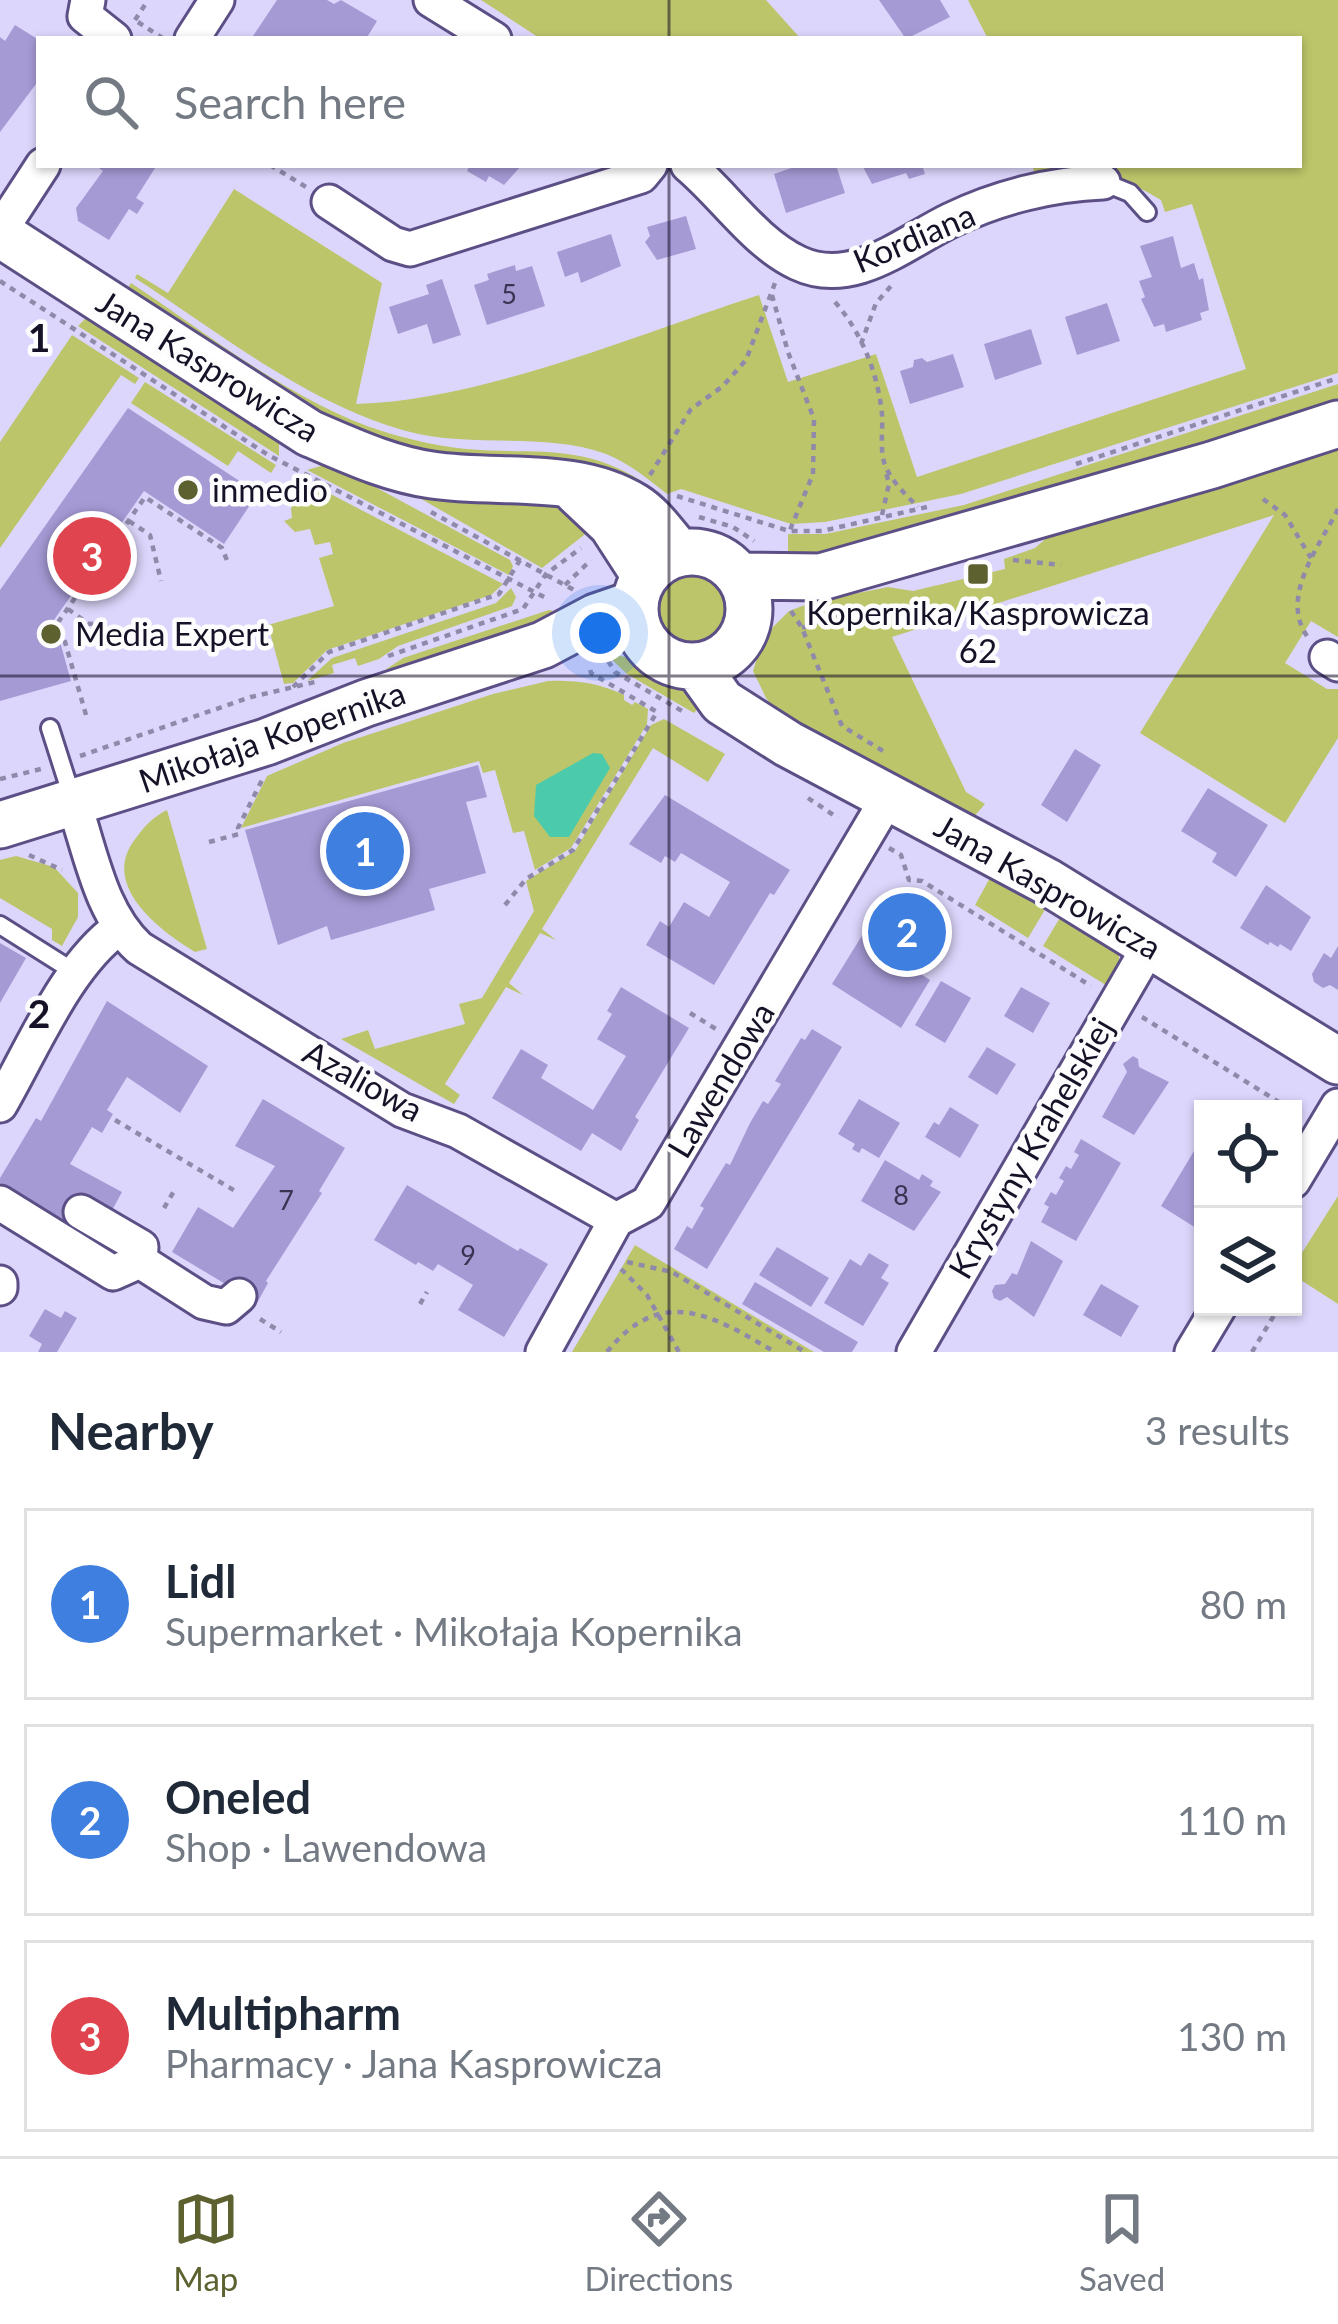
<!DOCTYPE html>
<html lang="en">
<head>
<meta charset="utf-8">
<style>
	:root { --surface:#fff; --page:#f2f2f3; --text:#1f2937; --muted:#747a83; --line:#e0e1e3; --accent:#5c612f }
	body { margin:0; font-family:Lato,sans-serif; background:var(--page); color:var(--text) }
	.controls { position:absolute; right:36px; bottom:36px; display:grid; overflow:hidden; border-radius:0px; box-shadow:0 3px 9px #0004 }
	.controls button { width:108px; height:108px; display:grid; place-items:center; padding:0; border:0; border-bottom:3px solid var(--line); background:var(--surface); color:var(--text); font:60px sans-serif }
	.you { position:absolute; left:600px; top:633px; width:42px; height:42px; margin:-30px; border:9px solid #fff; border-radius:50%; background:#1a73e8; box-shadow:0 0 0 18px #1a73e833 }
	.badge { display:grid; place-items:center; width:78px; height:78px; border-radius:50%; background:var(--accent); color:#fff; font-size:39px; font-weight:700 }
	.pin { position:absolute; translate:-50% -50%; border:6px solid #fff; box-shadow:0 3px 12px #0006 }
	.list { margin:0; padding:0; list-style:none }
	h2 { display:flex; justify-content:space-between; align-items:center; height:156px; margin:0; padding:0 48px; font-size:51px }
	h2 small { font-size:39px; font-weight:400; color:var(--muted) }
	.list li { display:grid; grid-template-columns:78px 1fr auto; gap:36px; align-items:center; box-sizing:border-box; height:192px; margin:0 24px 24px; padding:0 24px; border:3px solid var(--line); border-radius:0px }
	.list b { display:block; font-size:45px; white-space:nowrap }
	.list p { margin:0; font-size:39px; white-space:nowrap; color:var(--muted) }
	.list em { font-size:39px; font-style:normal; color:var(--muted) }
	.icon { flex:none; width:66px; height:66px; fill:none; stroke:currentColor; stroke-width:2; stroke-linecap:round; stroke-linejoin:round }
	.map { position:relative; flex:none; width:1338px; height:1352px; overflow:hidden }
	.search { position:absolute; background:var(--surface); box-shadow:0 3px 9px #0004; left:36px; right:36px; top:36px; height:132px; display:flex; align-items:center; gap:30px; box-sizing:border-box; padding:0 42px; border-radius:0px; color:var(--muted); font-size:45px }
	.sheet { height:804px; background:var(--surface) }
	nav { display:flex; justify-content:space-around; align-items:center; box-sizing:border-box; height:168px; border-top:3px solid var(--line); background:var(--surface); font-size:33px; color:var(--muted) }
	nav a { display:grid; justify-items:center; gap:6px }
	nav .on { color:var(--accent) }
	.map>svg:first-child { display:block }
	.green { fill:#bcc569 }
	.water { fill:#4bcbac }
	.building { fill:#a69ad5 }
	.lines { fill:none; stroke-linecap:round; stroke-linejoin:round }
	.lane-casing { stroke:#5c4f85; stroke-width:22 }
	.street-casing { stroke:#5c4f85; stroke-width:39 }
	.secondary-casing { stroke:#5c4f85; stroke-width:51 }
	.path { stroke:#908aaa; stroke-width:4.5; stroke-dasharray:6 6; stroke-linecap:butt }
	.lane { stroke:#fff; stroke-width:16 }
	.street { stroke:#fff; stroke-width:33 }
	.secondary { stroke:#fff; stroke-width:45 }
	.grid { fill:none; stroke:#161127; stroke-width:3; stroke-opacity:0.55 }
	.poi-dot { fill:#5c612f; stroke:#fdfdfd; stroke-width:4.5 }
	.labels { text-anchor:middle; stroke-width:9; stroke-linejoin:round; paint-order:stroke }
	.number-label { font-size:27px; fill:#3a3352 }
	.street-label { font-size:33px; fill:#161127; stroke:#fdfdfd }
	.poi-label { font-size:33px; fill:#161127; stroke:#fdfdfd; text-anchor:start }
	.grid-label { font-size:39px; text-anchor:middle; font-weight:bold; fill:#161127; stroke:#fdfdfd; stroke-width:9; stroke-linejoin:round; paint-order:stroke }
</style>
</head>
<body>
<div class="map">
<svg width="1338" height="1352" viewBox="0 0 1338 1352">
	<rect width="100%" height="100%" fill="#ddd6fc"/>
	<!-- green -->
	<path class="green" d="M481 0H766L801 39H541Z
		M968 0H1338V373L961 494 825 522 791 524 681 489 667 494C648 479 629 463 606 454 545 431 471 449 406 431 306 403 220 333 135 278L137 274 168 293 234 189 382 283 356 404C481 401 638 334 759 295L788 382 876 354 917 477 1246 369 1192 204 1165 212 1161 200C1105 167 1100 174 1038 183L1032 165H1299V39H988Z
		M131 283C208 334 296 405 385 432 411 440 438 446 466 449 533 455 582 442 643 482L642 488 440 459 357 436 124 294Z
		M87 317 122 331 279 440V456L78 326Z
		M72 335 139 378 135 384 121 375 0 548V442Z
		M145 382 276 465 271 473 238 451 228 466 131 403Z
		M1338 384V408L788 563V534H825L964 505Z
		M1338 443V637L1311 621 1285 663 1327 689H1338V738L1285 823 1140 733 1274 515 892 637 966 792 985 804 972 819 787 724 766 698 753 671 764 636 789 611 813 602 888 587 913 591 1005 569 1004 559 1035 548 1057 529Z
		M331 463 510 560 513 566 509 575 307 470Z
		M307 482 323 490 503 584 491 595 327 650 293 683 284 684 268 625 334 606 319 558 333 554 330 542 315 545 310 529 295 532 284 521 292 518 291 508Z
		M409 492 560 502 598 524 542 568Z
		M654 608a38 38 0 1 1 76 0a38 38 0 1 1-76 0Z
		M511 588 516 597 512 606 398 646 379 659 358 666 355 658 332 665 334 673 307 681 332 658 496 603Z
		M549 610 561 613 481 649 385 670 403 658Z
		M606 654C639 655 679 682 703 703L694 713 627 674Z
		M548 681C576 680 599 683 624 695V700L632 705 635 702 648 709 647 724 571 848 535 870 524 831 513 833 495 770 483 773 479 761 241 828 267 776 343 743 493 694Z
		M664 719 725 754 708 782 653 748 542 929 556 940 540 933 509 983 523 995 506 987 445 1084 460 1095 454 1104 341 1039 368 1030 375 1049 465 1024 459 1004 482 998 534 911 526 881 575 851 651 725Z
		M167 810 207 949 195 952C160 931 102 887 133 842 143 828 151 818 167 810Z
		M16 856 54 867 78 893V917L62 946 52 940V929L0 898V860Z
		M1002 872 1046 908 1028 938 975 905 991 876Z
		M1061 916 1118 950 1120 965 1109 987 1043 946Z
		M1338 1196V1304L1293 1275V1267Z
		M635 1245 648 1253 814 1352H572Z"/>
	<!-- water -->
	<path class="water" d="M593 753 602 754 610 768 569 837H550L534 816 536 785Z"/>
	<!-- building -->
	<path class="building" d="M277 0H327L334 4 341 0 377 21 366 39H316L311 36 309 39H251Z
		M879 0H940L950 17 906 39Z
		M15 25 39 40V80L0 132V37L5 41Z
		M101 165H157L136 198 144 203 137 214 129 209 109 240 78 221 76 208 103 171 99 168Z
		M470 165H522L504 185 489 176 486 182 467 171Z
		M800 165H836L845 193 786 213 774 174Z
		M862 165H922L925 174 909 179 906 173 872 184Z
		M686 216 696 249 657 260 645 242 650 236 647 227Z
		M611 234 621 266 581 283 578 272 565 277 557 252Z
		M1173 236 1181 268 1194 263 1199 280 1203 278 1209 310 1200 313 1202 320 1166 332 1164 324 1154 327 1141 299 1145 297 1139 281 1152 277 1140 246Z
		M515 265 516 271 532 266 545 306 487 325 474 285 489 280 487 274Z
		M442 279 461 335 433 344 427 324 398 334 389 307 429 294 426 285Z
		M1107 303 1120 341 1077 355 1065 317Z
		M1031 329 1042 364 995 380 984 344Z
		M953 354 964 387 910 404 900 371 913 367 914 360 922 358 927 362Z
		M128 408 258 493 224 544 144 491 54 620 71 681 0 701V590Z
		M1075 749 1101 765 1067 822 1041 805Z
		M478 765 487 797 466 802 486 873 429 889 435 910 331 940 327 926 278 945 245 830Z
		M1208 788 1268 825 1236 877 1212 862 1217 853 1181 831Z
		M665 795 790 870 774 895 770 893 714 985 646 945 660 921 669 927 684 902 709 917 730 882 681 853 675 862 665 856 661 863 629 844Z
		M1266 885 1311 917 1291 951 1280 944 1278 947 1270 942 1268 945 1240 928Z
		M884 900 942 936 919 973 930 980 901 1028 832 984Z
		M0 943 26 958 0 1003Z
		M1338 946V990L1330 985 1323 988 1314 982 1312 974 1324 953 1331 958Z
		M941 981 971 998 945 1043 915 1025Z
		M621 987 689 1028 635 1117 639 1120 621 1151 592 1133 581 1151 492 1098 521 1049 548 1065 541 1078 593 1110 626 1056 597 1039 612 1014 607 1011Z
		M1021 987 1050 1003 1033 1033 1004 1016Z
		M107 1001 208 1066 180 1113 127 1077 107 1110 113 1114 102 1133 92 1127 70 1164 122 1192 110 1214 83 1198 68 1223 0 1183V1178L36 1118 41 1121Z
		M812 1029 842 1047 707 1269 674 1249 687 1226 692 1229 704 1208 700 1206 726 1163 730 1165 750 1123 763 1101 768 1104 781 1084 775 1081 801 1038 805 1040Z
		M987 1047 1016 1064 997 1095 968 1077Z
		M1133 1056 1138 1059 1139 1067 1169 1082 1134 1135 1102 1117 1127 1072 1123 1064Z
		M263 1099 345 1148 319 1191 322 1193 266 1281 268 1283 257 1303 172 1252 198 1207 233 1228 275 1166 235 1146Z
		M859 1099 900 1123 879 1158 862 1148 859 1153 852 1149 855 1144 838 1134Z
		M950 1107 979 1125 960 1158 925 1137 934 1122 939 1125Z
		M1203 1136V1216L1196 1228 1161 1206Z
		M1081 1139 1121 1163 1076 1241 1041 1222 1049 1207 1044 1204 1051 1192 1056 1195 1064 1181 1059 1178 1066 1166 1071 1169 1079 1155 1074 1152Z
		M885 1160 919 1180 922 1174 933 1181 930 1186 941 1192 914 1231 861 1201Z
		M407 1185 518 1251 520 1248 548 1264 504 1337 458 1310 473 1285 438 1264 433 1271 418 1262 416 1265 374 1240Z
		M1031 1241 1063 1261 1034 1317 1007 1297 1000 1301 994 1298 992 1291 995 1285 1005 1284 1012 1273 1017 1275Z
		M777 1247 829 1278 811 1307 759 1275Z
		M869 1253 889 1265 881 1278 889 1283 863 1326 824 1303 850 1259 861 1266Z
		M755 1282 858 1342 852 1352H824L742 1304Z
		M1101 1284 1139 1306 1121 1337 1083 1315Z
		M45 1309 61 1318 65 1311 77 1318 57 1352H38L42 1344 29 1336Z"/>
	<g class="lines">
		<defs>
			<path id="lane" d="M1103 182 1130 193 1147 212
				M50 728 72 797
				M0 925 76 973"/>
			<path id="street" d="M88 0 85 16 114 39
				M431 0 494 39
				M192 39 217 0
				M688 165C725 196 754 242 798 263 853 289 905 242 951 220 998 197 1052 184 1103 182
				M329 202 393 244 410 249 641 176 650 165
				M0 231 43 165
				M1327 657 1338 664
				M74 804C91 853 100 912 139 948L402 1110 458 1131 616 1220
				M0 1105C32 1050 67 964 119 928
				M1293 1181 1338 1106
				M0 1203 113 1273 140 1261
				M81 1212 141 1247 140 1261 204 1302 226 1307 239 1296
				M0 1283V1288
				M543 1352 616 1220 648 1203 889 796
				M914 1352 1150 945
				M1192 1352 1219 1307"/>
			<path id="secondary" d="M0 234 309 433C349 450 389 469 432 475 497 485 576 470 634 506 652 517 665 537 679 553
				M577 492 612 525 645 576
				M635 609a57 57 0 1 1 114 0a57 57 0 1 1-114 0Z
				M739 576 821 577 1212 465 1338 424
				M697 667 722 702 788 744 1046 881 1338 1061
				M0 825 266 742 366 703 543 645 596 617 634 604"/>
		</defs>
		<!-- lane casing -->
		<use href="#lane" class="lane-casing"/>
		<!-- street casing -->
		<use href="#street" class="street-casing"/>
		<!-- secondary casing -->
		<use href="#secondary" class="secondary-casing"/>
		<!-- path -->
		<path class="path" d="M135 20 148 0
			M138 22 164 39
			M270 165 306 187
			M0 281 268 455 548 599
			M772 295 788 352 814 419 813 474 790 530
			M835 302C862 333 878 374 882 414 883 429 880 448 884 462 889 479 906 495 918 507
			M861 344 876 303 891 286
			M1076 464 1338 378
			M650 475 691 409 723 386 746 360 775 283
			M677 496 789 531H822L927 507
			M1263 499 1285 515 1311 558
			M431 512 574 590
			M882 515 889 484 885 468
			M699 517 733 527 754 541
			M129 521 150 535 161 581
			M1013 560 1061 565
			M565 585 591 560
			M68 609 89 624 103 623
			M791 611 802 628 842 726 883 751
			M802 628 853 608
			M1307 636C1279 596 1321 544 1338 509
			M602 651 615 672 682 711
			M388 656 523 609 546 574 581 548
			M293 687 329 652 499 594 520 560
			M86 715 59 621 145 497 222 548 228 563
			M80 756 251 697 315 682
			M0 779 41 769
			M808 798 838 818
			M209 842 239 834 238 828 262 780
			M889 848 901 855 909 880 922 881 1091 986
			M29 855 62 870
			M505 905 526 879 573 850 657 712 591 673 589 664
			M690 1013 716 1029
			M1142 1017 1290 1109
			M115 1120 237 1192
			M164 1208 174 1191
			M1293 1223 1300 1211
			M627 1262 672 1272 805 1352
			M621 1269 647 1295 679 1352
			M420 1304 427 1292
			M260 1319 281 1332
			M607 1352C662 1283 715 1317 775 1352
			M1252 1352 1279 1307"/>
		<!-- lane -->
		<use href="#lane" class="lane"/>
		<!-- street -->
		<use href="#street" class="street"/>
		<!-- secondary -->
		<use href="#secondary" class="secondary"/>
	</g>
	<!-- grid -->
	<path class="grid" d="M669 0V39M669 165V1352M0 676H1338"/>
	<!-- markers -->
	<g class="poi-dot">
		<circle cx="188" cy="490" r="12"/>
		<rect x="966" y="562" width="24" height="24" rx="6"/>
		<circle cx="51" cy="634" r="12"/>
	</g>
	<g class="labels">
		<!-- number labels -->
		<g class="number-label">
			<text x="509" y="304">5</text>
			<text x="901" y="1205">8</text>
			<text x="286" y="1210">7</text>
			<text x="468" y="1265">9</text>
		</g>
		<!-- street labels -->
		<g class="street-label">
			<text transform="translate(914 238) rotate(-23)" y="12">Kordiana</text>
			<text transform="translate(208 366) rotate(32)" y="12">Jana Kasprowicza</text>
			<text transform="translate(272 737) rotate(-19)" y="12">Mikołaja Kopernika</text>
			<text transform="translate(1048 887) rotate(30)" y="12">Jana Kasprowicza</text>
			<text transform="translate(721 1080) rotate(-59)" y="12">Lawendowa</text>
			<text transform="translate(363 1081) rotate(29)" y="12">Azaliowa</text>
			<text transform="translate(1031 1148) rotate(-60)" y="12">Krystyny Krahelskiej</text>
		</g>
		<!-- poi labels -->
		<g class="poi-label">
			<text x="212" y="502">inmedio</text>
			<text x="978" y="625" text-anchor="middle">Kopernika/Kasprowicza<tspan x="978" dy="38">62</tspan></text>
			<text x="75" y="646">Media Expert</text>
		</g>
	</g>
	<g class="grid-label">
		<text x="39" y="352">1</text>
		<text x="39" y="1028">2</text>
	</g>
</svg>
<div class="controls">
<button><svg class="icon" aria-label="locate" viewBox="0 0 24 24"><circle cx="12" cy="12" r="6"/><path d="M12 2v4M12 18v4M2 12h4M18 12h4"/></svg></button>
<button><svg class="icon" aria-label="layers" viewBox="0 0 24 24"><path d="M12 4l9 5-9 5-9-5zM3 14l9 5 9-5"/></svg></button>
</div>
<div class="you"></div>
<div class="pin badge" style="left:365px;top:851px;background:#3f7fe0">1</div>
<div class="pin badge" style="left:907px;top:932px;background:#3f7fe0">2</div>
<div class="pin badge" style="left:92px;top:556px;background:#e0444e">3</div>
<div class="search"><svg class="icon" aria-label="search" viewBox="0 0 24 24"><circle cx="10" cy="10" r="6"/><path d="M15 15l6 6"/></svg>Search here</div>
</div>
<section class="sheet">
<h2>Nearby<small>3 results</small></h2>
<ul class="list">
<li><span class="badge" style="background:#3f7fe0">1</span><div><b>Lidl</b><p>Supermarket · Mikołaja Kopernika</p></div><em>80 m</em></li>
<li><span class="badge" style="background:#3f7fe0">2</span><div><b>Oneled</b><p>Shop · Lawendowa</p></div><em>110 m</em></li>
<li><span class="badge" style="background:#e0444e">3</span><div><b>Multipharm</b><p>Pharmacy · Jana Kasprowicza</p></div><em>130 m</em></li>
</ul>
</section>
<nav>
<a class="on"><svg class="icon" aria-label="map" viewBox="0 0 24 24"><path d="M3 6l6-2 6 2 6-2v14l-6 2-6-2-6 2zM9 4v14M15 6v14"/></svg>Map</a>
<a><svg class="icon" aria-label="directions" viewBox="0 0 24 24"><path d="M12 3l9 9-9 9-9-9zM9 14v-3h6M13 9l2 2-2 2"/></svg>Directions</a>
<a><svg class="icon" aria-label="saved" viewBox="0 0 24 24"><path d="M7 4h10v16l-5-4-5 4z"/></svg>Saved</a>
</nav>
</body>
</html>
